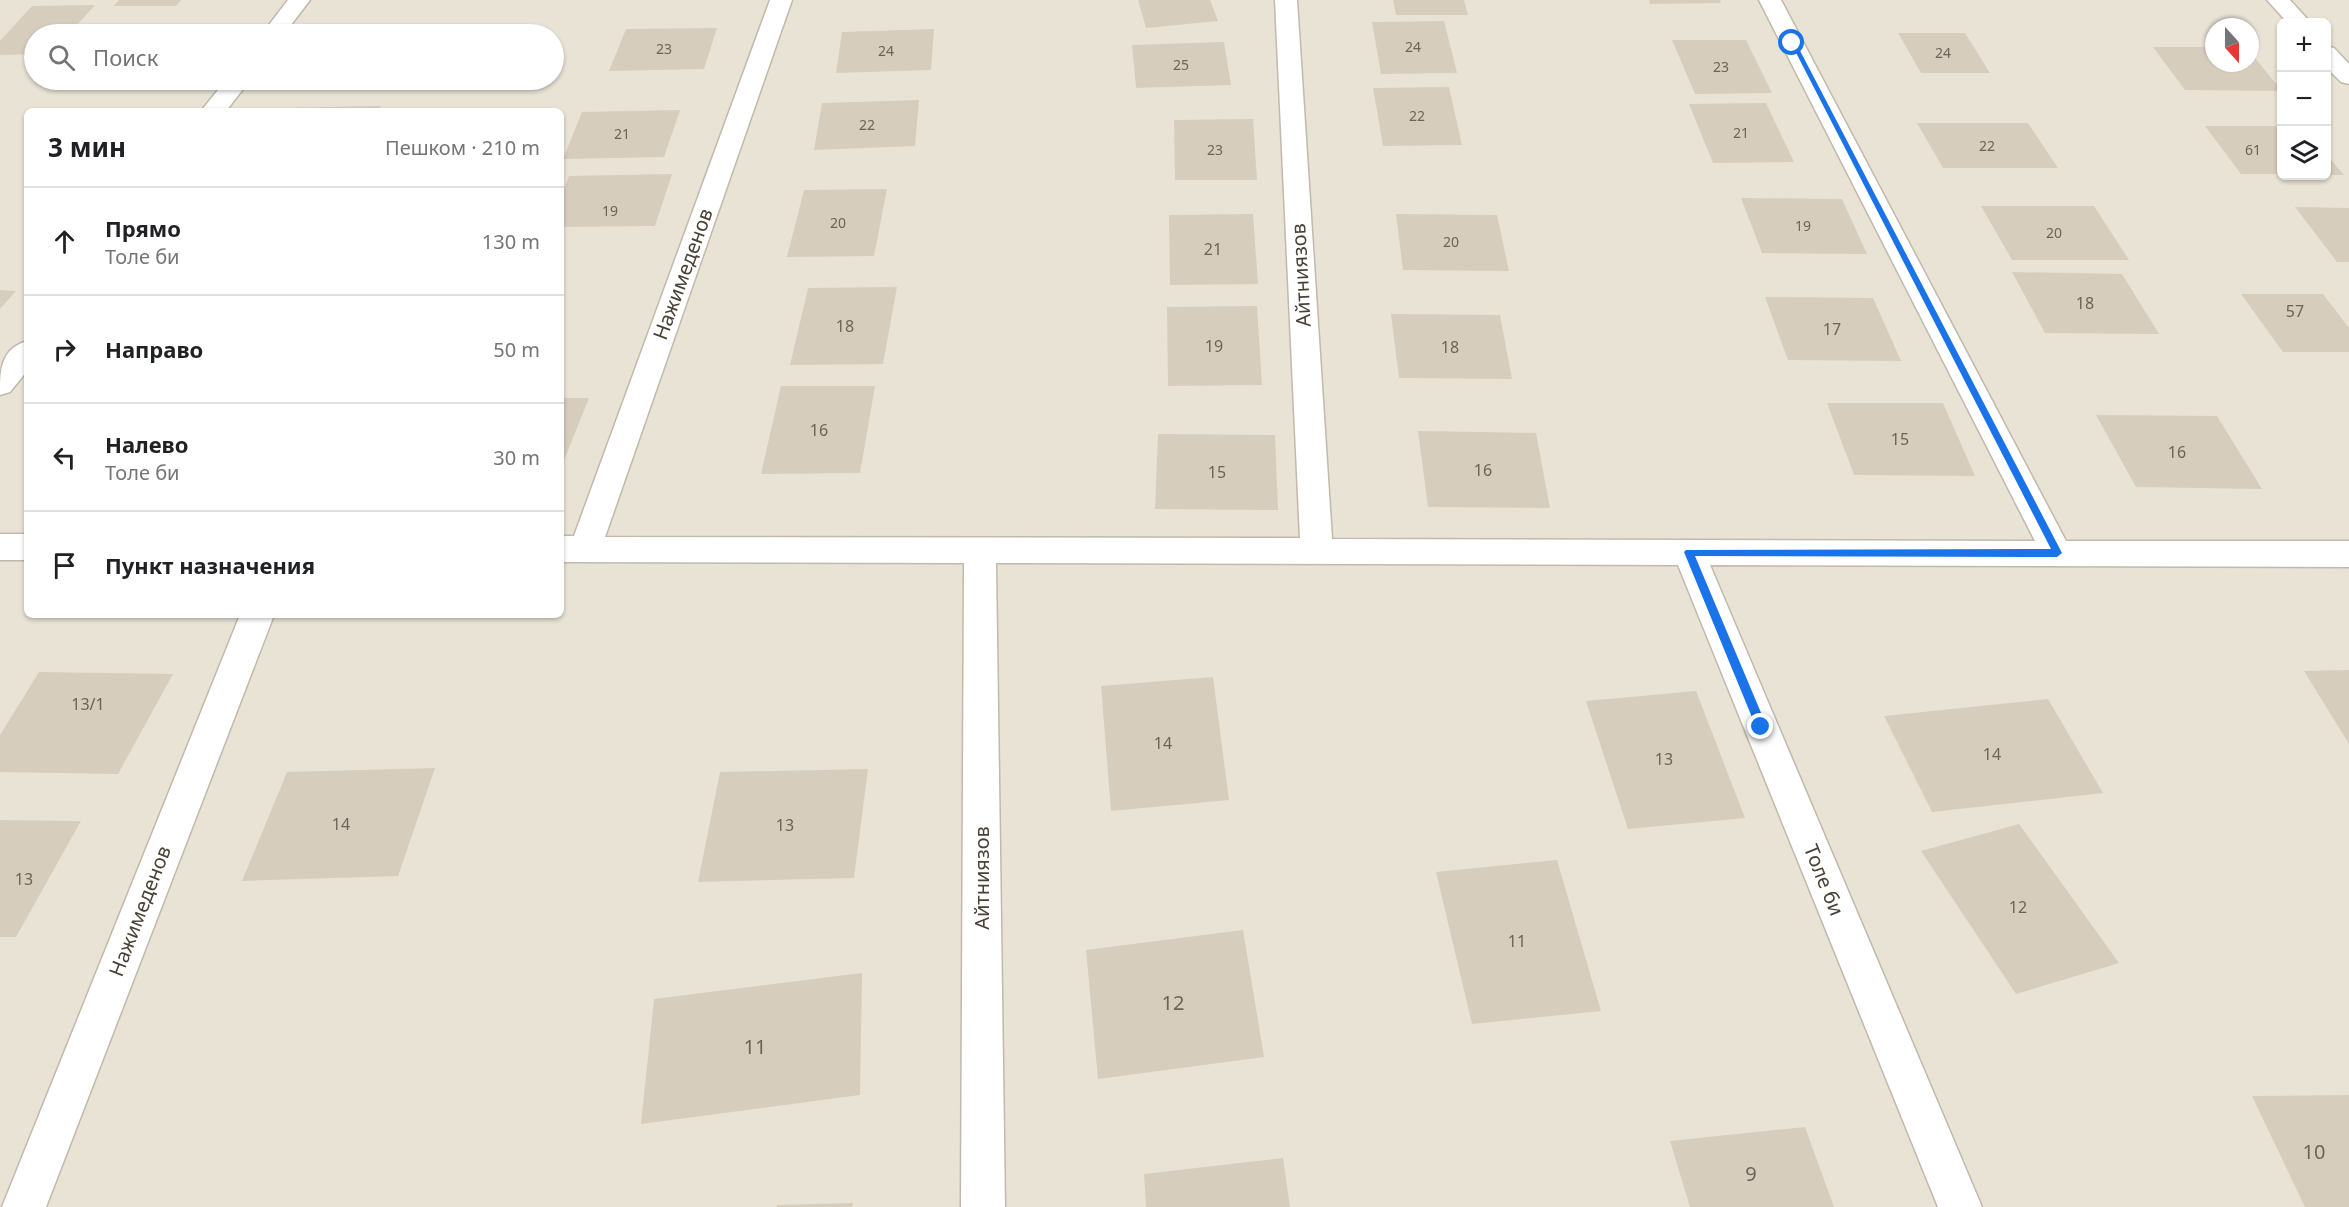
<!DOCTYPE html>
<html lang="ru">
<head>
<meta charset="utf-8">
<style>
	:root { --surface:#fff; --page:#f6f6f6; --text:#202124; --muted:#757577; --line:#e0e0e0 }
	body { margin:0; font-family:"Noto Sans",sans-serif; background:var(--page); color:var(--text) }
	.controls { position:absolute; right:18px; top:18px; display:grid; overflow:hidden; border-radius:9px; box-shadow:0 2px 4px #0004 }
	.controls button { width:54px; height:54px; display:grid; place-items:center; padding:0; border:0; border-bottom:2px solid var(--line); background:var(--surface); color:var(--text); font:30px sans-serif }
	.compass { position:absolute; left:2205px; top:18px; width:54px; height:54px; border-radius:50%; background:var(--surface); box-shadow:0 2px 4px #0004; rotate:159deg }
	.stop { position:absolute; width:18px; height:18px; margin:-14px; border:4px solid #1a73e8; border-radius:50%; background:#fff }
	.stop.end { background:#1a73e8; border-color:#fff; box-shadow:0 2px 6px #0008 }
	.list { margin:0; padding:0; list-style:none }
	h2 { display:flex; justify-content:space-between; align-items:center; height:78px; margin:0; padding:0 24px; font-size:26px }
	h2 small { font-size:20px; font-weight:400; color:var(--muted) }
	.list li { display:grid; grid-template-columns:39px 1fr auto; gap:18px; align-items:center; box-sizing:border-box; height:108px; padding:0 24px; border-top:2px solid var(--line) }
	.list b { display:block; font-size:22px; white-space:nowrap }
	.list p { margin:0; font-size:20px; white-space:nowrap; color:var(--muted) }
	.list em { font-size:20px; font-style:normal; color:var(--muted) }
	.icon { flex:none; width:33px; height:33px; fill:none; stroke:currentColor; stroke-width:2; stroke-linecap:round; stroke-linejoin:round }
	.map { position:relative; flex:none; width:2349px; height:1207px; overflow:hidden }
	.search { position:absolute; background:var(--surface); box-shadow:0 2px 4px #0004; left:24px; top:24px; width:540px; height:66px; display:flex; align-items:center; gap:15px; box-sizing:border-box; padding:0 21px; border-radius:33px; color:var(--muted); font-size:22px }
	.panel { position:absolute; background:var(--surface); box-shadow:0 2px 4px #0004; left:24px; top:108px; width:540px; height:510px; border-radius:9px }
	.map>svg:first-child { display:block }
	.residential { fill:#e9e3d6; fill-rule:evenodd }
	.building { fill:#d7cdbd }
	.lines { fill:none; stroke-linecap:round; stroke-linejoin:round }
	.street-casing { stroke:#c1b9aa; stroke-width:3 }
	.street { fill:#fff; fill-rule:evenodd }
	.route { fill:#1a73e8 }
	.labels { text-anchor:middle; stroke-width:5; stroke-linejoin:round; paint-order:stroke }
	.far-number-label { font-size:14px; fill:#6c6458 }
	.number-label { font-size:16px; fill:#6c6458 }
	.street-label { font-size:20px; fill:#494136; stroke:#fff }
	.near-number-label { font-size:20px; fill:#6c6458 }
</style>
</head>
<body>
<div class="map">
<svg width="2349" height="1207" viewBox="0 0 2349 1207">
	<rect width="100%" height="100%" fill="#f5f1e8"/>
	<!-- residential -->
	<path class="residential" d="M0 0H2349V1207H0ZM2282 22H2326V176H2282ZM2214 27H2250V63H2214ZM34 34H554V80H34ZM27 111H561V615H27Z"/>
	<!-- building -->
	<path class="building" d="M119 0H181L176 6H114Z
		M1138 0H1210L1218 21 1146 28Z
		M1393 0H1464L1468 15H1396Z
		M1649 0H1720L1721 3 1650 4Z
		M95 5 69 34H34V54L0 55V41L32 6Z
		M1444 21 1457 73 1381 74 1372 22Z
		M466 26 463 34H389L391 30Z
		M126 27H207L201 34H119Z
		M717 28 704 69 609 71 626 29Z
		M934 29 931 70 836 73 842 32Z
		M1898 33H1965L1990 73H1921Z
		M1672 40H1746L1772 93 1695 94Z
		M1224 42 1231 85 1136 88 1132 45Z
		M2153 47H2214V63H2250V52L2282 91 2185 90Z
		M1449 87 1462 145 1383 146 1373 88Z
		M919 100 915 146 814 150 822 103Z
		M1766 103 1794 162 1713 163 1689 104Z
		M381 106 378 111H281L283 108Z
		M680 110 664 157 563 159 582 112Z
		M1253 119 1257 180H1175L1174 120Z
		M1917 123H2028L2058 168H1943Z
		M2205 126H2282V174H2241Z
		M2326 154 2344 175H2326Z
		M672 174 655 226 561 227V196L569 176Z
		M887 189 874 256 787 257 804 190Z
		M1741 198 1842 199 1867 254 1762 253Z
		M1981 206H2094L2129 260H2012Z
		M2295 207 2349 208V262H2337Z
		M1253 214 1258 284 1170 285 1169 215Z
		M1396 214 1497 215 1509 271 1403 270Z
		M2012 272 2122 274 2159 334 2045 333Z
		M897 287 883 364 790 365 808 288Z
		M0 290 16 291 0 309Z
		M2241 294H2323L2349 328V352H2283Z
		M1765 297 1873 298 1901 361 1788 360Z
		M1257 306 1262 385 1168 386 1167 307Z
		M1391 314 1500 315 1512 379 1399 378Z
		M781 386H875L860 473 761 474Z
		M561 398H589L561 468Z
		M1827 403H1943L1975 476 1854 475Z
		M2096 415 2217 416 2262 489 2136 487Z
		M1418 431 1536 433 1550 508 1428 507Z
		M1158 434 1275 435 1278 510 1155 509Z
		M2349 670V744L2304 671Z
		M39 672 173 674 118 774 0 772V735Z
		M1213 677 1229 800 1111 811 1101 686Z
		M1696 691 1745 818 1628 829 1586 701Z
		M2048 699 2103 793 1932 812 1884 716Z
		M435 768 398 876 242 881 287 772Z
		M868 769 854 878 698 882 720 772Z
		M0 820 81 821 16 937H0Z
		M2019 824 2119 963 2016 994 1921 851Z
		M1557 860 1601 1011 1472 1024 1436 872Z
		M1243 930 1264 1057 1098 1079 1086 950Z
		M862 973 860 1095 641 1124 654 999Z
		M2349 1095V1207H2305L2252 1096Z
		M1805 1127 1834 1207H1690L1670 1141Z
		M1283 1158 1290 1207H1146L1144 1174Z
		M853 1203 852 1207H777V1205Z"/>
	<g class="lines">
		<defs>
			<path id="street" d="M288 0H310L284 34H262Z
				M770 0H792L605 537 1300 538 1275 0H1297L1332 539 2035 541 1759 0H1781L2066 541H2349V567L1710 565 1982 1207H1938L1678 565 996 563 1005 1207H961L964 563 561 562V536H574Z
				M2267 0H2290L2310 22H2287Z
				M2326 46 2334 48 2349 64V84L2341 82 2326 67Z
				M226 80H250L226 111H201Z
				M27 341V371L10 392 0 395C0 371 0 349 27 341Z
				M0 534H27V560H0Z
				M240 615H274L46 1207H2Z"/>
		</defs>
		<!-- street casing -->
		<use href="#street" class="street-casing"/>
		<!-- street -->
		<use href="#street" class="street"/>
	</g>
	<!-- route -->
	<path class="route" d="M1790 41 1796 43 2062 553 2057 557 1695 556 1767 727 1761 731 1756 727 1684 552 1686 550 2051 549Z"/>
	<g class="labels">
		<!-- far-number labels -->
		<g class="far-number-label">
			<text x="1413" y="52">24</text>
			<text x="664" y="54">23</text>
			<text x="886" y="56">24</text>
			<text x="1943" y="58">24</text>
			<text x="1181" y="70">25</text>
			<text x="1721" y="72">23</text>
			<text x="1417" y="121">22</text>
			<text x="867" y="130">22</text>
			<text x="1741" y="138">21</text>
			<text x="622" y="139">21</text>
			<text x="1987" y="151">22</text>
			<text x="1215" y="155">23</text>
			<text x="2253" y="155">61</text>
			<text x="610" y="216">19</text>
			<text x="838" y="228">20</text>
			<text x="1803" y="231">19</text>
			<text x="2054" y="238">20</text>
			<text x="1451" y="247">20</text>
		</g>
		<!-- number labels -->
		<g class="number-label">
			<text x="1213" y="255">21</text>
			<text x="2085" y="309">18</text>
			<text x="2295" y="317">57</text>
			<text x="845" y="332">18</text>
			<text x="1832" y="335">17</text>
			<text x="1214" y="352">19</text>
			<text x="1450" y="353">18</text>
			<text x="819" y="436">16</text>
			<text x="1900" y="445">15</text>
			<text x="2177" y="458">16</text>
			<text x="1483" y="476">16</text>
			<text x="1217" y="478">15</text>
			<text x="88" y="710">13/1</text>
			<text x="1163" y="749">14</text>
			<text x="1992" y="760">14</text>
			<text x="1664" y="765">13</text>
			<text x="341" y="830">14</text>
			<text x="785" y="831">13</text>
			<text x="24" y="885">13</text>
			<text x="2018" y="913">12</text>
			<text x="1517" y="947">11</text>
		</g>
		<!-- street labels -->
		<g class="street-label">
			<text transform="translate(683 274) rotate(-70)" y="7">Нажимеденов</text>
			<text transform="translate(1301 275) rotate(-93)" y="7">Айтниязов</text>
			<text transform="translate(982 878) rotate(-90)" y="7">Айтниязов</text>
			<text transform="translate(1824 880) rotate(68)" y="7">Толе би</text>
			<text transform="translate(140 911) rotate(-69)" y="7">Нажимеденов</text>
		</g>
		<!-- near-number labels -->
		<g class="near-number-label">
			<text x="1173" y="1010">12</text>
			<text x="755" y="1054">11</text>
			<text x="2314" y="1159">10</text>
			<text x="1751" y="1181">9</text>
		</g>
	</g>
</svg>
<div class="controls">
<button>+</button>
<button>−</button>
<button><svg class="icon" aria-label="layers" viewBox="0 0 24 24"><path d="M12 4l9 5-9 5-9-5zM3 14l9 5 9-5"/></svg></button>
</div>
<svg class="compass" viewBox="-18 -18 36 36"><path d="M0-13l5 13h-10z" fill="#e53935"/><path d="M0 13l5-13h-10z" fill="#757577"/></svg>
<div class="stop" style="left:1792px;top:43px"></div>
<div class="stop end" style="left:1761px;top:727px"></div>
<div class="search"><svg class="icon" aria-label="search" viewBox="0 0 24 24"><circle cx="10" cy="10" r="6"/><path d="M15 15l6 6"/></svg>Поиск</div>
<section class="panel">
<h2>3 мин<small>Пешком · 210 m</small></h2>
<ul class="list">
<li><svg class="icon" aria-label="ahead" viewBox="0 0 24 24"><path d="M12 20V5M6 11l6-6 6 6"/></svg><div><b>Прямо</b><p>Толе би</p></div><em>130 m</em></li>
<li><svg class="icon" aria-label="right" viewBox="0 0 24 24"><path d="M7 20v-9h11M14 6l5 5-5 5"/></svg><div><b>Направо</b></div><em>50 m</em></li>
<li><svg class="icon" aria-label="left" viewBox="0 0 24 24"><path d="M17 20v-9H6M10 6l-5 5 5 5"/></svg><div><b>Налево</b><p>Толе би</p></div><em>30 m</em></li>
<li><svg class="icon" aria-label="arrive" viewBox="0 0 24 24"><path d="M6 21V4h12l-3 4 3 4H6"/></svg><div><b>Пункт назначения</b></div></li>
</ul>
</section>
</div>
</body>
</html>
